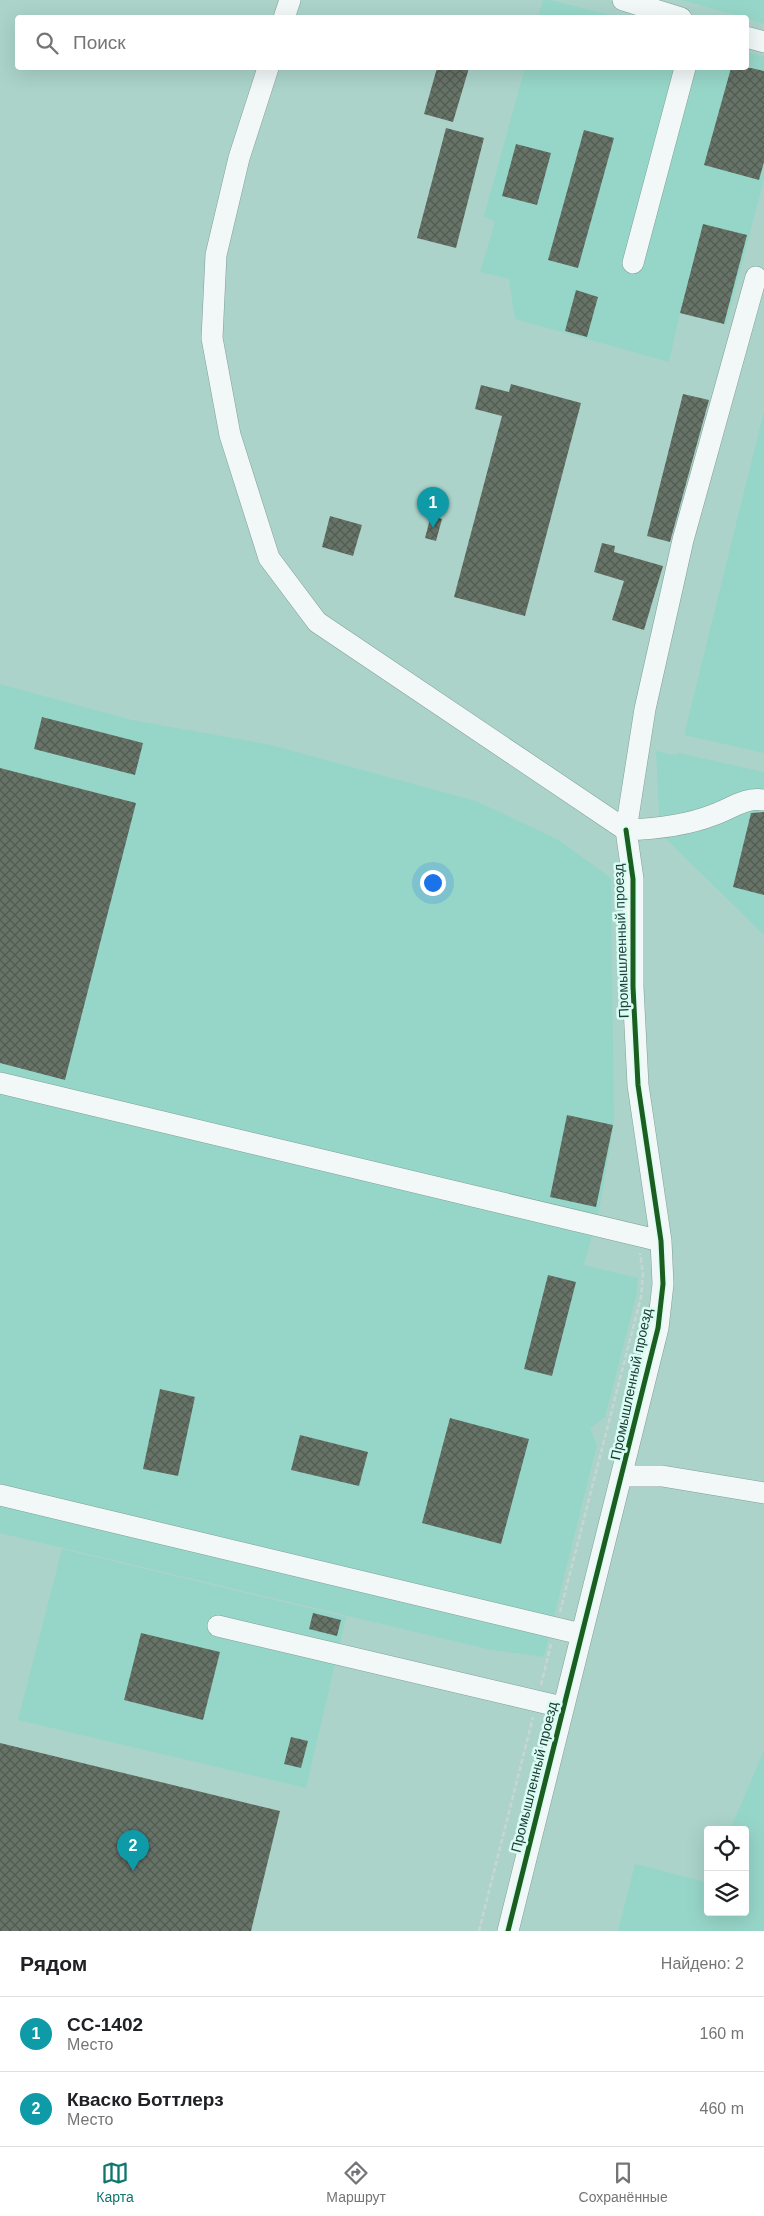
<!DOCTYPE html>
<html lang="ru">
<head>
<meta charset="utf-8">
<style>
	:root { --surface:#fff; --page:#f2f2f2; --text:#202124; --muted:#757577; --line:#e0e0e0; --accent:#0f766e }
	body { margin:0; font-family:Helvetica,sans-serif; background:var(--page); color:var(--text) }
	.controls { position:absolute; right:15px; bottom:15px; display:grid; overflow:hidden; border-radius:5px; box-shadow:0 5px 20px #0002 }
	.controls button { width:45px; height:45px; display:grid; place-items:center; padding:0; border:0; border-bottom:1px solid var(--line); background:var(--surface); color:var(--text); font:25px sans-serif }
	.you { position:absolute; left:432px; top:882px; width:18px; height:18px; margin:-12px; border:4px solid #fff; border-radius:50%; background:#1a73e8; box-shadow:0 0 0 8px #1a73e833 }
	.badge { display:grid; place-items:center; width:32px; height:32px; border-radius:50%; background:var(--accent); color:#fff; font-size:16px; font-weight:700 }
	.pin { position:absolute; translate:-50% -41px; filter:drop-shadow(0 1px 2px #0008) }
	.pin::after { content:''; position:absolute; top:26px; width:18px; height:15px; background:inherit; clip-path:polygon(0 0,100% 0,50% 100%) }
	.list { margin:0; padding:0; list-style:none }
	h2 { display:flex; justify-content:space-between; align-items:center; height:65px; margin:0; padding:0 20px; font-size:21px }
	h2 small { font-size:16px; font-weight:400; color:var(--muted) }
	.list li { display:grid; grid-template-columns:32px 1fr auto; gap:15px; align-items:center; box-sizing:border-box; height:75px; padding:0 20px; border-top:1px solid var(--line) }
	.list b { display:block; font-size:19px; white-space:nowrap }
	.list p { margin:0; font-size:16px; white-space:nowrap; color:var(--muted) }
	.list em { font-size:16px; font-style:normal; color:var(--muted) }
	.icon { flex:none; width:28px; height:28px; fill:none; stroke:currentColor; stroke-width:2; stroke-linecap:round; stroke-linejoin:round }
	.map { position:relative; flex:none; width:764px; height:1931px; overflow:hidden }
	.search { position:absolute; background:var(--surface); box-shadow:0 5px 20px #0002; left:15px; right:15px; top:15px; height:55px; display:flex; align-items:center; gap:12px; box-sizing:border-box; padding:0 18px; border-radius:5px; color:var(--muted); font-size:19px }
	.sheet { height:215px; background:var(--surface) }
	nav { display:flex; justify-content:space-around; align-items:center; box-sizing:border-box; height:70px; border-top:1px solid var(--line); background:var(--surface); font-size:14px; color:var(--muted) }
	nav a { display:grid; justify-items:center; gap:2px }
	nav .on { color:var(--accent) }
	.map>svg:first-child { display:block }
	.built { fill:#96d6c8 }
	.building { fill:url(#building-cross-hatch) }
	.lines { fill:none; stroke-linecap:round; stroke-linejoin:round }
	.minor-casing { stroke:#7f9f98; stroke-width:22 }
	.path { stroke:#c8d6d2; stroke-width:2.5; stroke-dasharray:5 2.5; stroke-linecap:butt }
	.minor { stroke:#f2f8f7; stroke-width:21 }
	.cycleway-casing { stroke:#d9fcf3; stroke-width:8 }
	.cycleway { stroke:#1b5e20; stroke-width:5 }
	.labels { text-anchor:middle; stroke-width:5; stroke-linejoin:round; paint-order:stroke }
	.street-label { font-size:14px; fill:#203e38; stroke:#d9fcf3 }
</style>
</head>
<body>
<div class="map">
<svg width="764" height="1931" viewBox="0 0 764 1931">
	<defs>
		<pattern id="building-cross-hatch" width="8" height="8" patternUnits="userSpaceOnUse" patternTransform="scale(1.25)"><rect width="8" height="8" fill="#687368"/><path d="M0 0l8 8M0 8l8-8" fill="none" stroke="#505b52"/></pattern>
	</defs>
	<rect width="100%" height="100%" fill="#abd3ca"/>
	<!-- built -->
	<path class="built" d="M543 0H550L618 17H538Z
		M682 0H764V24L746 18Z
		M747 52 764 57V179L726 325 680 313 669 362 515 319 509 279 480 272 495 222 484 216 525 68H746Z
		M764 411V753L684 735Z
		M0 684 132 720 271 745 476 801 559 840 611 878 614 1123 599 1211 584 1265 638 1278 636 1297 605 1417 590 1428 597 1445 544 1657 491 1650 0 1533Z
		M656 751 675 755 679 753 764 772V935L660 833Z
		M62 1549 346 1617 306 1788 18 1720Z
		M764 1750V1931H618L635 1864 706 1882 708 1879V1912H745V1830H730Z"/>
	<!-- building -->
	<path class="building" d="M437 68H469L453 122 424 114Z
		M731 68H751L764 71V162L759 180 704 165Z
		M446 128 484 138 456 248 417 238Z
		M584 130 614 138 578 268 548 260Z
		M516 144 551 153 537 205 502 196Z
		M703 224 747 235 724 324 680 313Z
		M576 290 598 297 587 337 565 331Z
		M511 384 581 403 525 616 454 597 502 416 475 409 481 385 509 392Z
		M683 394 709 400 670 542 647 536Z
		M431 515 442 519 436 541 425 538Z
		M330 516 362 525 353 556 322 547Z
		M602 543 615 546 614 552 663 566 644 630 612 620 624 581 594 572Z
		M42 717 143 743 135 775 34 749Z
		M0 768 136 803 65 1080 0 1063Z
		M764 812V895L733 887 751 813Z
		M567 1115 613 1125 596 1207 550 1197Z
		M548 1275 576 1282 552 1376 524 1369Z
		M160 1389 195 1397 178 1476 143 1469Z
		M450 1418 529 1439 501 1544 422 1523Z
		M300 1435 368 1452 359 1486 291 1470Z
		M313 1613 341 1620 337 1636 309 1629Z
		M141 1633 220 1652 203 1720 124 1700Z
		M291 1737 308 1741 301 1768 284 1764Z
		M0 1743 280 1811 251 1931H0Z"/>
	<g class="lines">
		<defs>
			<path id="minor" d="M623 0 681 18
				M284 18 290 0
				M746 37 764 42
				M268 68 239 158 216 255 212 338 230 435 269 558 317 622 626 830C655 829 685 826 713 815 731 809 744 797 764 800
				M633 263 685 68
				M0 1083 661 1241
				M622 1476H662L764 1493
				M0 1495 581 1634
				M218 1626 562 1707
				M508 1931 658 1328 663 1284 661 1241 638 1085 633 987V879L626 830 645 709 683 540 756 277"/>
		</defs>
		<!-- minor casing -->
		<use href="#minor" class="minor-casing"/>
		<!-- path -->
		<path class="path" d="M560 1612 641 1297 643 1274 640 1253
			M541 1685 551 1644
			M479 1931 533 1717"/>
		<!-- minor -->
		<use href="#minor" class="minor"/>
		<defs>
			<path id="cycleway" d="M508 1931 658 1328 663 1284 661 1241 638 1085 633 987V879L626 830"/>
		</defs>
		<!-- cycleway casing -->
		<use href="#cycleway" class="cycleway-casing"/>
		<!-- cycleway -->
		<use href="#cycleway" class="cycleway"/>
	</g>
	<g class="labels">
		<!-- street labels -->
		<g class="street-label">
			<text transform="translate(621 941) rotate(-92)" y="5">Промышленный проезд</text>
			<text transform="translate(631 1384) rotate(-78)" y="5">Промышленный проезд</text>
			<text transform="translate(534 1777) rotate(-76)" y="5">Промышленный проезд</text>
		</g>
	</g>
</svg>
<div class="controls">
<button><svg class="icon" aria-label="locate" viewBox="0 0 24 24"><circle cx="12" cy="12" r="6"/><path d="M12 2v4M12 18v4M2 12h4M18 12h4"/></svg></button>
<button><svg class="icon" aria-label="layers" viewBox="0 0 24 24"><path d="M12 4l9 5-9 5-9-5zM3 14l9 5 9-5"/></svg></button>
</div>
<div class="you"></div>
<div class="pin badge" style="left:433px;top:528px;background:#0f9aa8">1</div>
<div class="pin badge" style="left:133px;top:1871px;background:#0f9aa8">2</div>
<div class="search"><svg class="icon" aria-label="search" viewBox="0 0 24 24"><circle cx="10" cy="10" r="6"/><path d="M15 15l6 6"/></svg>Поиск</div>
</div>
<section class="sheet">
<h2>Рядом<small>Найдено: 2</small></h2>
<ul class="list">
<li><span class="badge" style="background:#0f9aa8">1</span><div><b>СС-1402</b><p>Место</p></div><em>160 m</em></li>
<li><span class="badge" style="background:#0f9aa8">2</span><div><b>Кваско Боттлерз</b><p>Место</p></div><em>460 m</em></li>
</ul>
</section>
<nav>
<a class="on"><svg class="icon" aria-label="map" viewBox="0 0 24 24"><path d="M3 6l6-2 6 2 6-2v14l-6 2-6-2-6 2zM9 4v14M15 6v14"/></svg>Карта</a>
<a><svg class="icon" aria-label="directions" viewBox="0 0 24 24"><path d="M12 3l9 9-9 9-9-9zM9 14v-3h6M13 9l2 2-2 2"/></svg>Маршрут</a>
<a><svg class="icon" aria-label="saved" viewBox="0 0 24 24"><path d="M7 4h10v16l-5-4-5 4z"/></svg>Сохранённые</a>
</nav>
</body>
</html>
